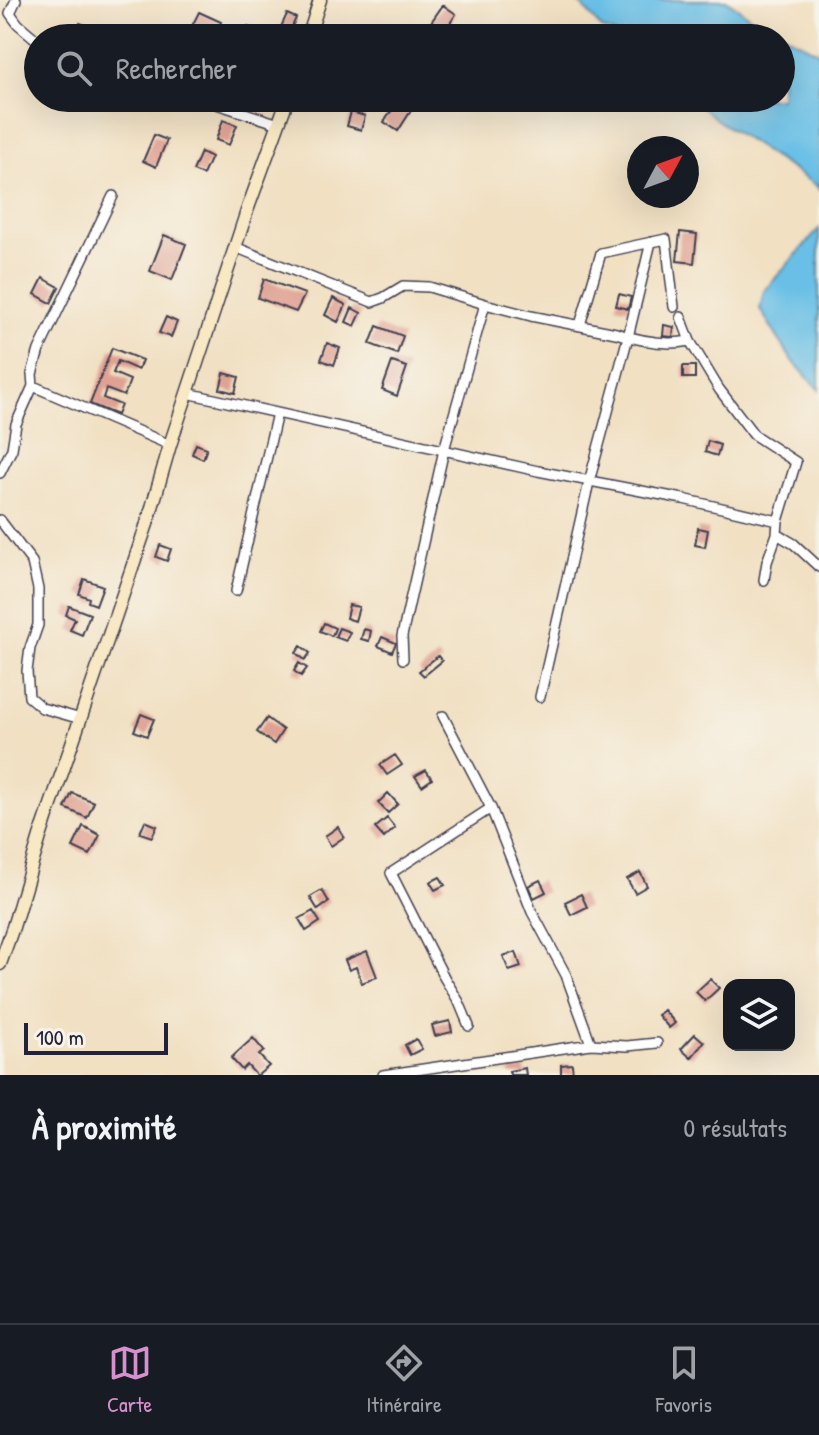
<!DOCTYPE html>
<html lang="fr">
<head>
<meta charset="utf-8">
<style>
	:root { --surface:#171b24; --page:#242831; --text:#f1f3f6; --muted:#9ea1a6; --line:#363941; --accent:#d690ce }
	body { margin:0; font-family:"Patrick Hand",sans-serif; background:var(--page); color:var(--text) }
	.controls { position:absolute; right:24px; bottom:24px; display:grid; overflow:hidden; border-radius:16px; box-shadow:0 8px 32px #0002 }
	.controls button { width:72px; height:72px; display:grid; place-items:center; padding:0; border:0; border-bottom:2px solid var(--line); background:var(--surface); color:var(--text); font:40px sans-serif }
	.compass { position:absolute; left:627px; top:136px; width:72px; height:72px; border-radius:50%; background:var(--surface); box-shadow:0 8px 32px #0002; rotate:49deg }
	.scale { position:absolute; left:24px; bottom:20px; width:144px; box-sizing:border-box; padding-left:8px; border:4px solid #22223b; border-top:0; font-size:22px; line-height:28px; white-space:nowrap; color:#22223b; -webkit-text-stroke:6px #f7f3e8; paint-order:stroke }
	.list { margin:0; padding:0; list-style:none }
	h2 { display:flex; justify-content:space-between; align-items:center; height:104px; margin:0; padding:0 32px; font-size:34px }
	h2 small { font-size:26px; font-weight:400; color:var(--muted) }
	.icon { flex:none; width:44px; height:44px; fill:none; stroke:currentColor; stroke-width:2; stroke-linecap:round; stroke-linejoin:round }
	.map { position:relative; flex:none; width:819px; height:1075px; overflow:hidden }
	.search { position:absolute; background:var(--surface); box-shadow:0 8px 32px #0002; left:24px; right:24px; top:24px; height:88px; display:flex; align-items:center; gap:20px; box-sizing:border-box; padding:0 28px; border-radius:44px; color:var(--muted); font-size:30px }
	.sheet { height:248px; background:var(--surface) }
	nav { display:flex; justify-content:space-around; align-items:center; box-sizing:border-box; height:112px; border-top:2px solid var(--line); background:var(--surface); font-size:22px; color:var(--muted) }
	nav a { display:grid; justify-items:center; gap:4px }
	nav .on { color:var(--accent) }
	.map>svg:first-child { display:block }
	.water { fill:#69bfe6; stroke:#467090; stroke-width:2 }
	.building { fill:#dfa193 }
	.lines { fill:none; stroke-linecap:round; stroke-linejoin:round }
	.street-casing { stroke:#413e4f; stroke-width:12 }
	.secondary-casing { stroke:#413e4f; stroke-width:15 }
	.street { stroke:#fff; stroke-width:9 }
	.secondary { stroke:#f8e8c3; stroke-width:12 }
</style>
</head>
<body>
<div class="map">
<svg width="819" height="1075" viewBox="0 0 819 1075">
	<rect width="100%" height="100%" fill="#f7f3e8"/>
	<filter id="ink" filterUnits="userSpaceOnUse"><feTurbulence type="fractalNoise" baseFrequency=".0125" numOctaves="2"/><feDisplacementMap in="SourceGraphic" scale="16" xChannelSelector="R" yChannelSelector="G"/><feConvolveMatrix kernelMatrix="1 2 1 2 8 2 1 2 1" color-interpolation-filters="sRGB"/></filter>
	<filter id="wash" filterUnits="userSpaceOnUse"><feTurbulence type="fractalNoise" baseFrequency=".006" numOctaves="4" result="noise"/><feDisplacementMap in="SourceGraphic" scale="32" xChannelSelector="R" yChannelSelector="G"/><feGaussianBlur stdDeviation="1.8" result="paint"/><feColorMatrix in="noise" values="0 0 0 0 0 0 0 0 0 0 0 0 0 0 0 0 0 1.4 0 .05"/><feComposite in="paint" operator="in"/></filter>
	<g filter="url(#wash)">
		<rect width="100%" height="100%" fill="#f1e0c2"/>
		<!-- water -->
		<path class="water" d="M577 0H726L753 19 819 52V190L817 186 717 120 692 98H781V38H627L602 29Z
			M819 229V390L791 359 760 309 764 291Z"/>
		<g id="blocks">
			<!-- building -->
			<path class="building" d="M443 5 456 14 441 37 427 28Z
				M199 12 221 22 216 33 205 27 200 38H191L187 36Z
				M287 14 296 18 290 31 281 27Z
				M80 23 102 31 99 38H74Z
				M248 27 262 32 260 38H244Z
				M400 98H419L398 131 384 122Z
				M351 112 365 116 361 130 347 126Z
				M223 120 237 125 229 145 216 140Z
				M154 135 167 140 156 167 143 161Z
				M201 152 211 157 203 175 193 171Z
				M680 232 697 234 694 263 677 261Z
				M164 235 186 244 172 280 150 271Z
				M43 278 59 287 51 303 35 294Z
				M264 279 305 294 296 312 258 298Z
				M619 294 631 297 628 309 616 306Z
				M333 298 346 305 338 322 325 315Z
				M352 308 361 313 355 326 346 322Z
				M166 317 177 322 171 337 159 333Z
				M664 325 674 327 673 337 663 336Z
				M377 326 403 336 397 354 370 344Z
				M327 343 340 348 334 365 321 360Z
				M112 348 142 360 138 370 118 361 113 373 130 380 124 396 106 389 103 398 121 405 117 415 90 404Z
				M392 362 407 367 397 396 382 390Z
				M683 366H695V378H683Z
				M224 373 239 377 235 393 220 389Z
				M708 441 720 445 717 456 705 452Z
				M196 444 207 448 203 459 192 454Z
				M698 528 708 530 705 547 695 545Z
				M160 545 171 549 167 561 156 557Z
				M84 579 103 586 96 605 88 602 89 598 79 594Z
				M349 605 359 607 355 621 346 618Z
				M69 606 90 614 82 635 70 630 75 619 66 615Z
				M324 623 335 628 332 636 320 631Z
				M339 628 350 632 346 641 335 637Z
				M364 629 371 631 369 641 361 639Z
				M382 637 396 643 392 652 378 646Z
				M301 646 310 653 305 660 296 653Z
				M438 656 442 661 424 676 419 671Z
				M299 663 307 668 301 676 294 671Z
				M141 714 154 719 147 736 134 731Z
				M267 718 283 730 274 744 257 732Z
				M395 755 402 765 387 775 380 765Z
				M426 770 432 779 422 786 415 776Z
				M72 793 94 802 87 818 65 808Z
				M388 793 398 804 388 813 378 803Z
				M387 818 395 828 384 838 375 828Z
				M145 821 157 826 152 837 140 833Z
				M83 826 100 835 90 855 73 847Z
				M338 827 344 837 331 846 325 836Z
				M640 872 647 886 635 893 627 879Z
				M440 877 445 885 435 890 430 882Z
				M540 880 546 892 534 898 528 886Z
				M322 890 329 902 318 910 310 897Z
				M581 894 587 907 571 915 565 902Z
				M313 911 320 922 306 931 299 919Z
				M367 951 377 977 362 983 356 967 349 970 345 960Z
				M516 952 521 967 509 971 503 956Z
				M710 979 719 988 705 1001 696 992Z
				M664 1010 675 1023 669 1028 658 1015Z
				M450 1021 452 1032 435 1036 432 1025Z
				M695 1034 704 1042 691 1058 681 1049Z
				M253 1038 264 1051 259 1055 269 1066 258 1075H256L247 1065 242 1070 231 1058Z
				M416 1039 422 1049 410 1055 405 1045Z
				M572 1064 573 1075H561V1065Z
				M525 1068 526 1075H510L509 1071Z"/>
		</g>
	</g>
	<g filter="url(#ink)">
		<use href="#blocks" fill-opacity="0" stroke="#413e4f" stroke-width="2"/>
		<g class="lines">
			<defs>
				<path id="street" d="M16 0 10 13 18 24 38 41
					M198 98 279 124
					M235 247 372 302 383 298 403 286 429 287 485 304 531 316 616 333C640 341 665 346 690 341
					M580 325 601 253 666 239 674 307
					M33 386 170 445
					M187 393 538 471 683 499 778 521 796 462 754 435 719 389 690 341 681 317
					M0 473 12 449 16 424 33 386 32 374 39 350 113 196
					M0 520 32 562 38 589V625L30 648 27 671 29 697 42 708 81 719
					M778 521 777 534 794 544 819 567
					M764 580 767 562 777 534
					M236 591 277 413
					M403 659 402 636 444 450 485 304
					M540 697 589 482 628 337 651 242
					M443 716 491 808 532 912 566 975 591 1044
					M469 1026 459 1002 445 979 391 873 491 808
					M383 1075 591 1044 627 1046 657 1043"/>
				<path id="secondary" d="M308 38 320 0
					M0 964 13 927 40 837 149 518 170 445 248 208 288 98"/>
			</defs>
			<!-- street casing -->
			<use href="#street" class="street-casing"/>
			<!-- secondary casing -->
			<use href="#secondary" class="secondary-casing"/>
			<!-- street -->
			<use href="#street" class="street"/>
			<!-- secondary -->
			<use href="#secondary" class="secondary"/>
		</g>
	</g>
</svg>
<div class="controls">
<button><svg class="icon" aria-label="layers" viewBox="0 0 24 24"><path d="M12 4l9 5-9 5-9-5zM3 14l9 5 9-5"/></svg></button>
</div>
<svg class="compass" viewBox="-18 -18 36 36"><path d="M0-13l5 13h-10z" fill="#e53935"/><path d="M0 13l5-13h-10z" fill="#9ea1a6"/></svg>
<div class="scale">100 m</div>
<div class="search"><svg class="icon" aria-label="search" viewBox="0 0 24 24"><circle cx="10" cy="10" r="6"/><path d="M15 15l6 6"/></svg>Rechercher</div>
</div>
<section class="sheet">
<h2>À proximité<small>0 résultats</small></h2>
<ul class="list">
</ul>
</section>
<nav>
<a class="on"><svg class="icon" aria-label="map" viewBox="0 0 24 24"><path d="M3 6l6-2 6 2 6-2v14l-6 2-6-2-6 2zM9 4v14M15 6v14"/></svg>Carte</a>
<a><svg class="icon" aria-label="directions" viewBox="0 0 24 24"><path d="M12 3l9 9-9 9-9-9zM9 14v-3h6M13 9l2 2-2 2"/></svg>Itinéraire</a>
<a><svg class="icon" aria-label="saved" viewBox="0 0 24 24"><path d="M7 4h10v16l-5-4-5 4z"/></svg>Favoris</a>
</nav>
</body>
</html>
